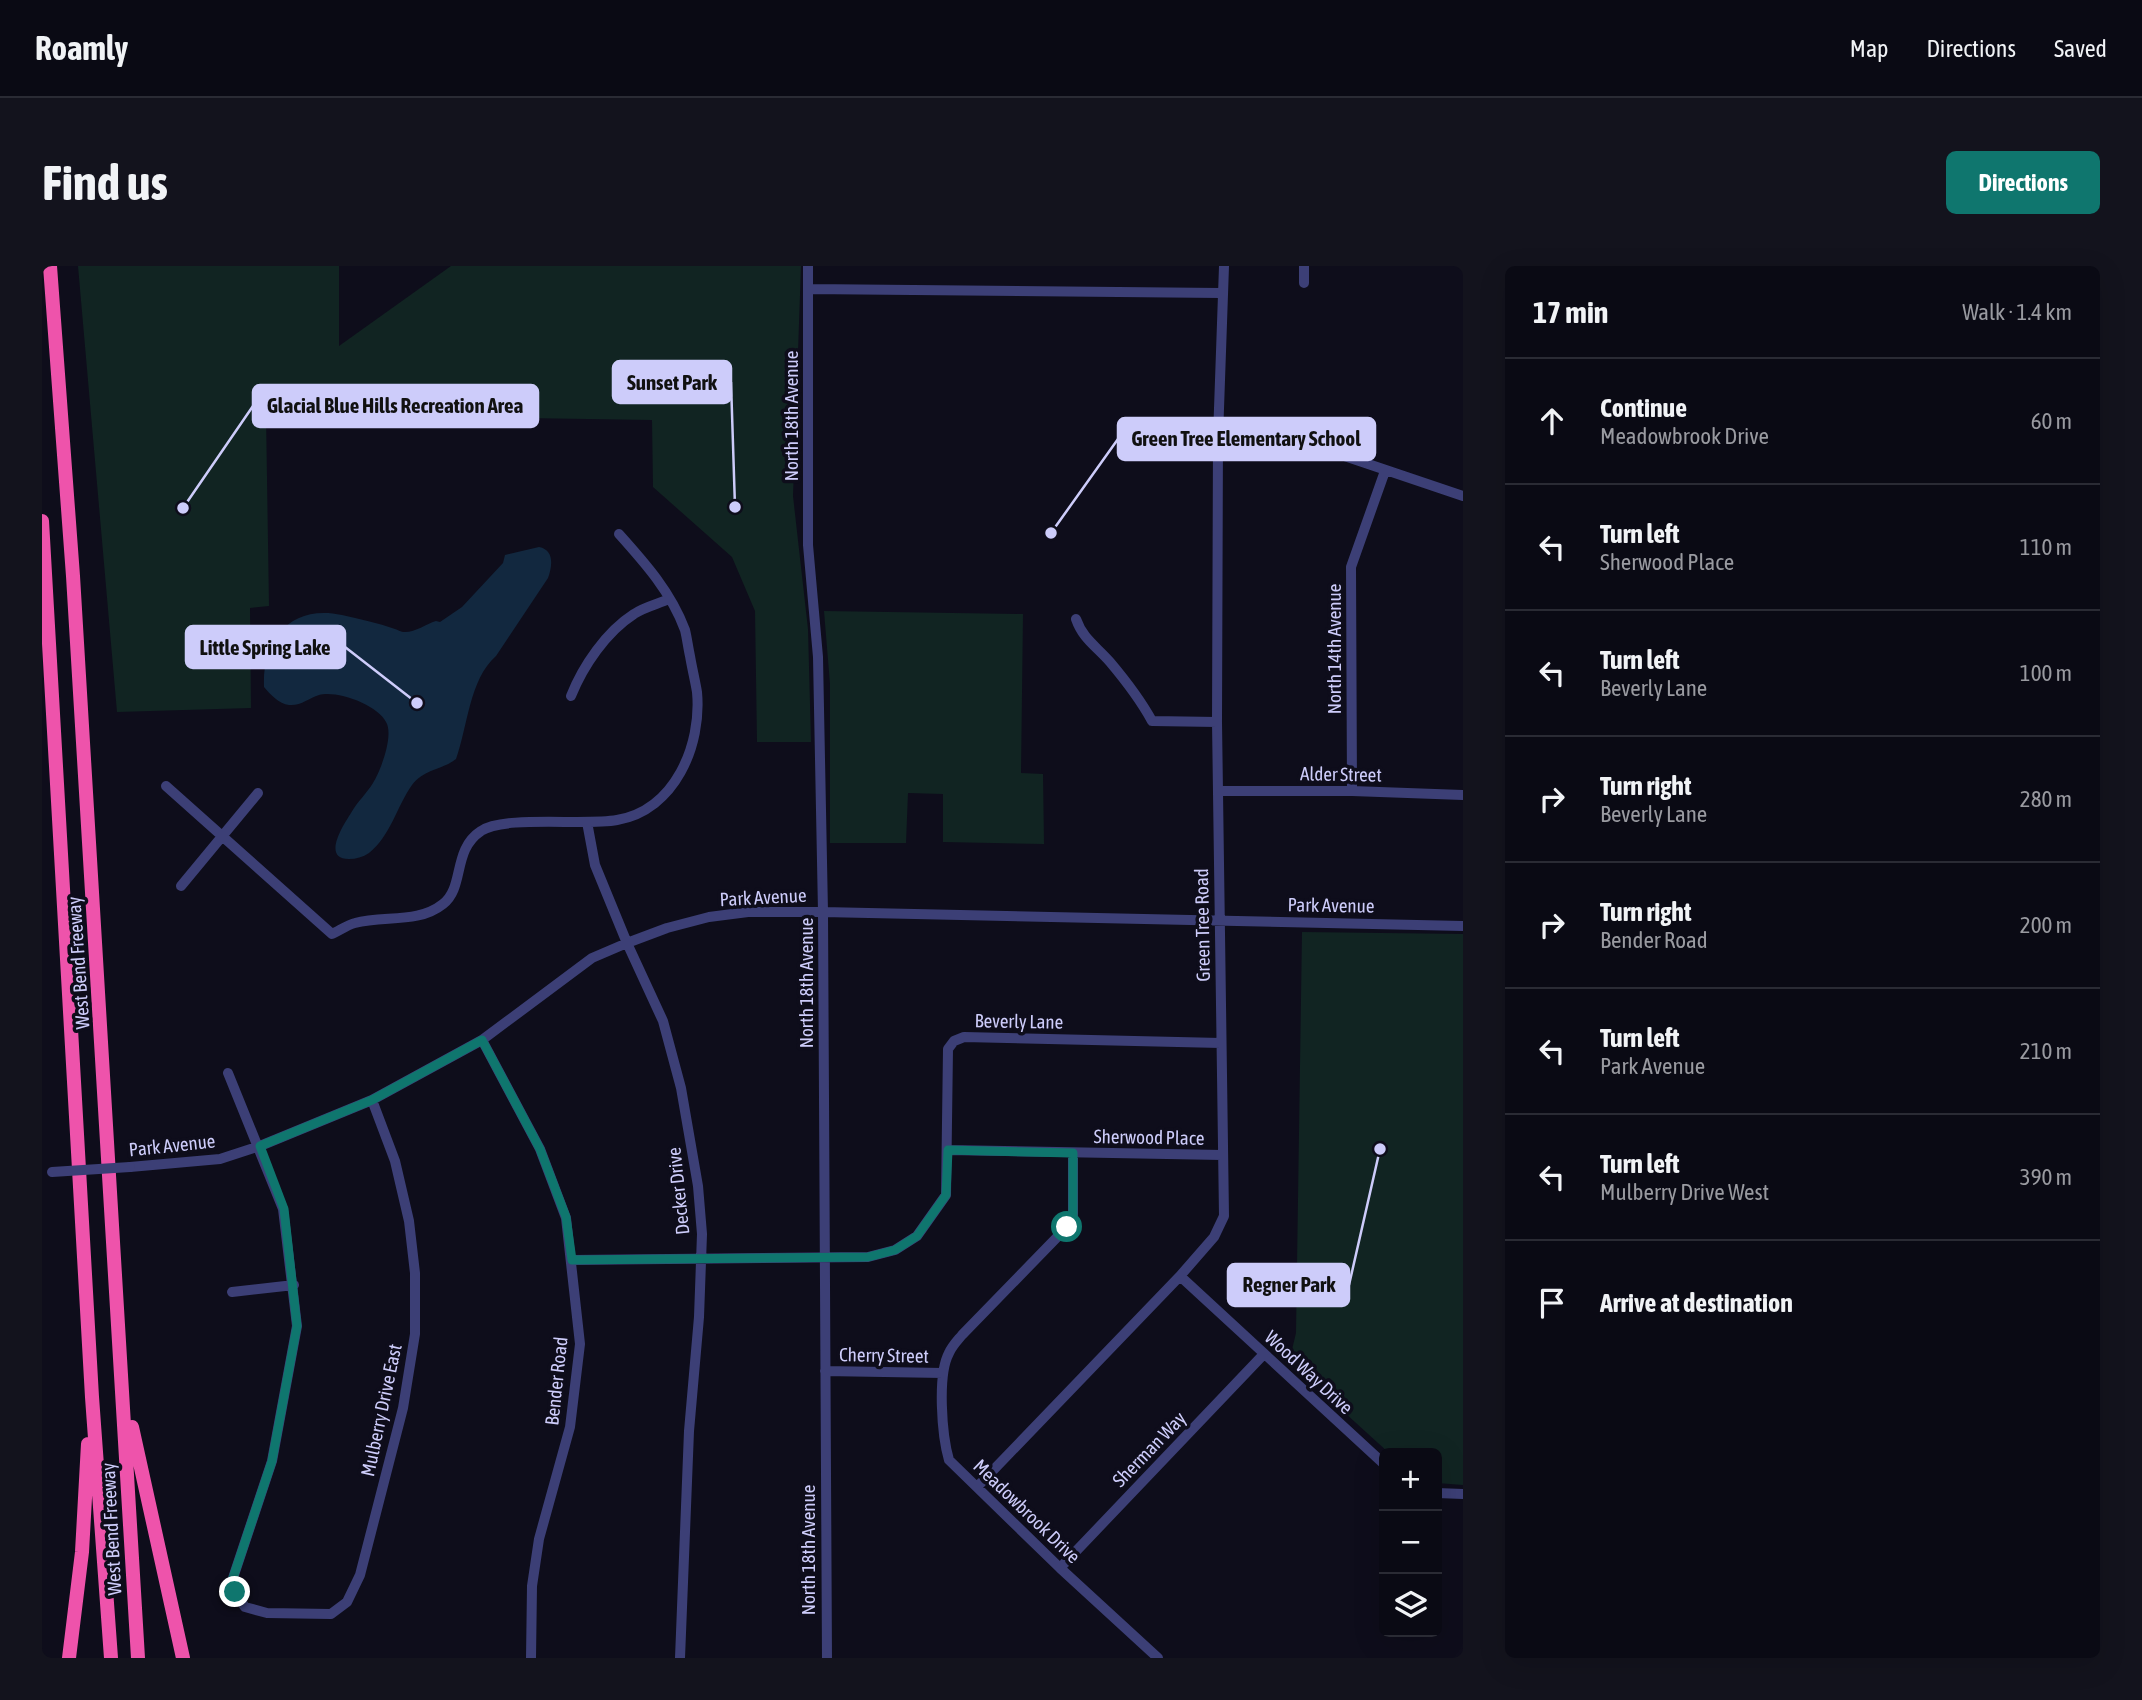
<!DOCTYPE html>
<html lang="en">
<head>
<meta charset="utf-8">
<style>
	:root { --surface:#0a0a14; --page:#13131d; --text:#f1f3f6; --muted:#999aa0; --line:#2a2b34; --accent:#0f766e }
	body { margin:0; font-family:"Asap Condensed",sans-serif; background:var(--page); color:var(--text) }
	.controls { position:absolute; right:21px; bottom:21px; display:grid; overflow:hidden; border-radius:10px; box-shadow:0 7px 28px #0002 }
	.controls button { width:63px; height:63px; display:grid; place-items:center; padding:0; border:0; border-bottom:2px solid var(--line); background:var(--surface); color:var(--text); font:35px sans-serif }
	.stop { position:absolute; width:21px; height:21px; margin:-16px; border:5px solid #0f766e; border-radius:50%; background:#fff }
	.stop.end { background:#0f766e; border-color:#fff; box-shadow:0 2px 7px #0008 }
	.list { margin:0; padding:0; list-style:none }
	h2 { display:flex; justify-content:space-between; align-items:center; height:91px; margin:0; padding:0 28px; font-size:30px }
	h2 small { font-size:23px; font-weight:400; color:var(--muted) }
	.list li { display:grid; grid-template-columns:46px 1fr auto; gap:21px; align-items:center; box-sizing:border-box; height:126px; padding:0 28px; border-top:2px solid var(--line) }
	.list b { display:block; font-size:26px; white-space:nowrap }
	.list p { margin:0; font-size:23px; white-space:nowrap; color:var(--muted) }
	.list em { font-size:23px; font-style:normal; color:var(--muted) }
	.icon { flex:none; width:38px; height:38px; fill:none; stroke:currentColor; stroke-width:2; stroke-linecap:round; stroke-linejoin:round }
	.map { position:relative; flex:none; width:1421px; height:1392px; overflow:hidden; border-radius:10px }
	header { display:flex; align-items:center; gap:42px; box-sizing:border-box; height:98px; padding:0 35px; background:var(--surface); border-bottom:2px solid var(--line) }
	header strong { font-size:33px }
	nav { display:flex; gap:38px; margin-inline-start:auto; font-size:24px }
	.intro { display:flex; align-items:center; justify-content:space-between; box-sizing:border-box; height:168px; padding:0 42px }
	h1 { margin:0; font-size:49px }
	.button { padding:18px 32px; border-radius:10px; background:var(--accent); color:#fff; font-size:24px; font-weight:700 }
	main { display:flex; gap:42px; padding:0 42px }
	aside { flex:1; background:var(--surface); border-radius:10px; box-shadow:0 7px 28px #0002 }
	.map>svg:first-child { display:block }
	.green { fill:#112422 }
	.water { fill:#12283f }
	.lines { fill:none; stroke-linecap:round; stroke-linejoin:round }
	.minor { stroke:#3c3f76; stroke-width:10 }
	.highway { stroke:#ee53ab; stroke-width:14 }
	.minor-bridge { stroke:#3c3f76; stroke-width:10 }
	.route { stroke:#0f766e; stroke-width:9 }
	.labels { text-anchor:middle; stroke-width:7; stroke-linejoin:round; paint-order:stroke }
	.street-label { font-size:19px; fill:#cdccfa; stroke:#0e0d1b }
	.leader { fill:none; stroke:#cdccfa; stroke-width:2.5 }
	.callout-dot { fill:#cdccfa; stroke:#0e0d1b; stroke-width:2.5 }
	.callout { fill:#cdccfa; stroke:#cdccfa; stroke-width:2.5 }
	.callout-label { font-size:21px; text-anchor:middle; font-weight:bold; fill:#111 }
</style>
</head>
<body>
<header>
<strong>Roamly</strong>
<nav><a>Map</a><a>Directions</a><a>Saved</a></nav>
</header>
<div class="intro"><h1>Find us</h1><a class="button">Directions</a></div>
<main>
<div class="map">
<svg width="1421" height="1392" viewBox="0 0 1421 1392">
	<rect width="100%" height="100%" fill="#0e0d1b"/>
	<!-- green -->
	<path class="green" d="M36 0H297V80L409 0H759L751 230 766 363 769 476H715L713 345 690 291 611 221 610 154 224 148 227 340 208 342 209 442 75 446Z
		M782 345 981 348 979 507 1001 508 1002 578 901 576V528L866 527 864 577H788V418Z
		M1260 666 1421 668V1219L1395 1217V1187H1347L1247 1096 1254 1067Z"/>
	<!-- water -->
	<path class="water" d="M497 281C513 284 510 301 506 312L454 390C427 414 426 460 414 493 400 504 382 503 370 519 355 540 348 571 327 587 321 591 314 593 307 593 279 593 302 558 309 547 315 536 325 527 331 517 339 504 352 469 344 456 336 439 295 424 277 429 267 432 259 440 247 439 237 438 228 428 222 421 220 373 249 338 300 349 317 353 336 357 353 363 357 364 358 366 363 366 374 366 384 358 394 355L398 356 420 341 461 297 463 289Z"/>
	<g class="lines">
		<!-- minor -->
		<path class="minor" d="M766 0V279L776 391 781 646 785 1392
			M1262 0V17
			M766 23 1179 27
			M1176 171 1258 175 1421 230
			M1034 353C1041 373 1054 380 1068 396 1084 415 1098 433 1110 455L1175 456
			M529 430C541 400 564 366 592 348 602 341 616 338 627 333
			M124 520 290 668C297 665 305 659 313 657 342 649 376 658 401 638 423 621 410 584 439 565 462 549 543 560 575 554 633 544 660 479 655 426 653 414 650 402 648 390 646 381 645 372 643 364 629 326 603 297 577 268
			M1176 525H1310L1421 529
			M1310 525 1309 301 1343 205
			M545 556 553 599 585 677 621 755 639 822 656 920 660 968 657 1051 647 1165 638 1392
			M139 620 216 527
			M440 774 498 883 524 952 538 1078 528 1161 497 1273 490 1320 489 1392
			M186 807 241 943 255 1060 230 1195 191 1312 193 1327 203 1341 225 1347 289 1348 305 1336 318 1309 361 1142 373 1068V1007L367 955 353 895 330 834
			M906 884 1180 889
			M1031 887V949L1025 961 920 1069C916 1074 910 1080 907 1087 895 1109 900 1170 907 1194L1018 1302 1116 1392
			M88 901 178 893 218 880 330 834 440 774 550 692 585 677 625 662 667 651 706 646H781L1421 660
			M530 994 826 991 853 984 875 970 904 929 906 783 912 775 922 771 1179 777
			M1138 1010 1342 1198
			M190 1026 252 1019
			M783 1105 901 1107
			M935 1221 1138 1010 1172 971 1182 950 1175 456 1176 171 1182 0
			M1395 1227 1421 1228
			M1018 1302 1222 1088"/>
		<!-- highway -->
		<path class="highway" d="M8 0 31 310 96 1392
			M0 255 50 1131 69 1392
			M90 1161 141 1392
			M27 1392 40 1286 46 1178"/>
		<!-- minor-bridge -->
		<path class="minor-bridge" d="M10 906 88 901"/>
	</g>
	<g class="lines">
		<!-- route -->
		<path class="route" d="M193 1326 191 1312 230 1195 255 1060 242 943 218 880 330 834 440 774 498 883 524 951 530 994 826 991 853 984 875 970 904 929 906 884 1031 887V948L1025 961"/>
	</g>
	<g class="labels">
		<!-- street labels -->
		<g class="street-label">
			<text transform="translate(749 150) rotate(-90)" y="7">North 18th Avenue</text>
			<text transform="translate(1292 383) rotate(-90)" y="7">North 14th Avenue</text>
			<text transform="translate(1299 508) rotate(1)" y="7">Alder Street</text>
			<text transform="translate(721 631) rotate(-3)" y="7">Park Avenue</text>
			<text transform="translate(1289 639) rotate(1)" y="7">Park Avenue</text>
			<text transform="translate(1160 659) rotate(-91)" y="7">Green Tree Road</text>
			<text transform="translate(36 697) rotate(-94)" y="7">West Bend Freeway</text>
			<text transform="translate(764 717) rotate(-90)" y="7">North 18th Avenue</text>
			<text transform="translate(977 755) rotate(1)" y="7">Beverly Lane</text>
			<text transform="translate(1107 871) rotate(1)" y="7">Sherwood Place</text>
			<text transform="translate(130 879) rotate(-6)" y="7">Park Avenue</text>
			<text transform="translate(636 925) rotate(-96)" y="7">Decker Drive</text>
			<text transform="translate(842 1089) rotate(1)" y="7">Cherry Street</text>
			<text transform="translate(1267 1106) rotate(43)" y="7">Wood Way Drive</text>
			<text transform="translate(514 1115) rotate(-84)" y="7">Bender Road</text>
			<text transform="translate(339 1144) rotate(-78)" y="7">Mulberry Drive East</text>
			<text transform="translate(1107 1183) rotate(-46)" y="7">Sherman Way</text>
			<text transform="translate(985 1245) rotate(44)" y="7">Meadowbrook Drive</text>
			<text transform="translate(69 1263) rotate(-93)" y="7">West Bend Freeway</text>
			<text transform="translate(766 1284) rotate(-90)" y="7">North 18th Avenue</text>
		</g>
	</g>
	<!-- callouts -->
	<path class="leader" d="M693 241L689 116M141 242L211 140M1009 267L1076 173M375 437L303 381M1338 883L1307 1019"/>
	<g class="callout-dot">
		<circle cx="693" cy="241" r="7"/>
		<circle cx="141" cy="242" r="7"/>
		<circle cx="1009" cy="267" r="7"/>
		<circle cx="375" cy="437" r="7"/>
		<circle cx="1338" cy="883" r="7"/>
	</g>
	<g class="callout">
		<rect x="571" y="95" width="118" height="42" rx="7"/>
		<rect x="211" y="119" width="285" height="42" rx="7"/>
		<rect x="1076" y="152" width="257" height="42" rx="7"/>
		<rect x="144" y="360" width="159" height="42" rx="7"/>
		<rect x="1186" y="998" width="121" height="42" rx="7"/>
	</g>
	<g class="callout-label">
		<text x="630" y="124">Sunset Park</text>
		<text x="353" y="147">Glacial Blue Hills Recreation Area</text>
		<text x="1204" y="180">Green Tree Elementary School</text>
		<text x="223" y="389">Little Spring Lake</text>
		<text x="1247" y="1026">Regner Park</text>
	</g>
</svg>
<div class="controls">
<button>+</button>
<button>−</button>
<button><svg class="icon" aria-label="layers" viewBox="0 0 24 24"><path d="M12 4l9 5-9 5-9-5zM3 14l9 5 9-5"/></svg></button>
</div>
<div class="stop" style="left:1025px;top:961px"></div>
<div class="stop end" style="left:193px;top:1326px"></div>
</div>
<aside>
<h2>17 min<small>Walk · 1.4 km</small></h2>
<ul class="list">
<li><svg class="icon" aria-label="ahead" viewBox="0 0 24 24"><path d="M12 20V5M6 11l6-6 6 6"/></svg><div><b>Continue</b><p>Meadowbrook Drive</p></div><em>60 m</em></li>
<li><svg class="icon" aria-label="left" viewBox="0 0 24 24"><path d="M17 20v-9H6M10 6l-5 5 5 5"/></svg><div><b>Turn left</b><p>Sherwood Place</p></div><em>110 m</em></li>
<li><svg class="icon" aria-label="left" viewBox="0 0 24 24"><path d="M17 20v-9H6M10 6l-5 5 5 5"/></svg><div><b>Turn left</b><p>Beverly Lane</p></div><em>100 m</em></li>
<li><svg class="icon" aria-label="right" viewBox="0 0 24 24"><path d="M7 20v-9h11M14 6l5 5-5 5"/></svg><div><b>Turn right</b><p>Beverly Lane</p></div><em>280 m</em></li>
<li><svg class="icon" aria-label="right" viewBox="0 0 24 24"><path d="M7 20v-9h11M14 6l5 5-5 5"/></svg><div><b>Turn right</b><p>Bender Road</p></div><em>200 m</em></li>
<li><svg class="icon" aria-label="left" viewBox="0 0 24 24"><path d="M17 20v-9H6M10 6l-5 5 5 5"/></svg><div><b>Turn left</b><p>Park Avenue</p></div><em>210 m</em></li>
<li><svg class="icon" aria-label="left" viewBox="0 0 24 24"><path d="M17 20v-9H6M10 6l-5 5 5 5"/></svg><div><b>Turn left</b><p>Mulberry Drive West</p></div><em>390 m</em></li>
<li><svg class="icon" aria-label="arrive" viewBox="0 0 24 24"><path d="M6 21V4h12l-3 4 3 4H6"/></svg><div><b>Arrive at destination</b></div></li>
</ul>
</aside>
</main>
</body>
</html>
